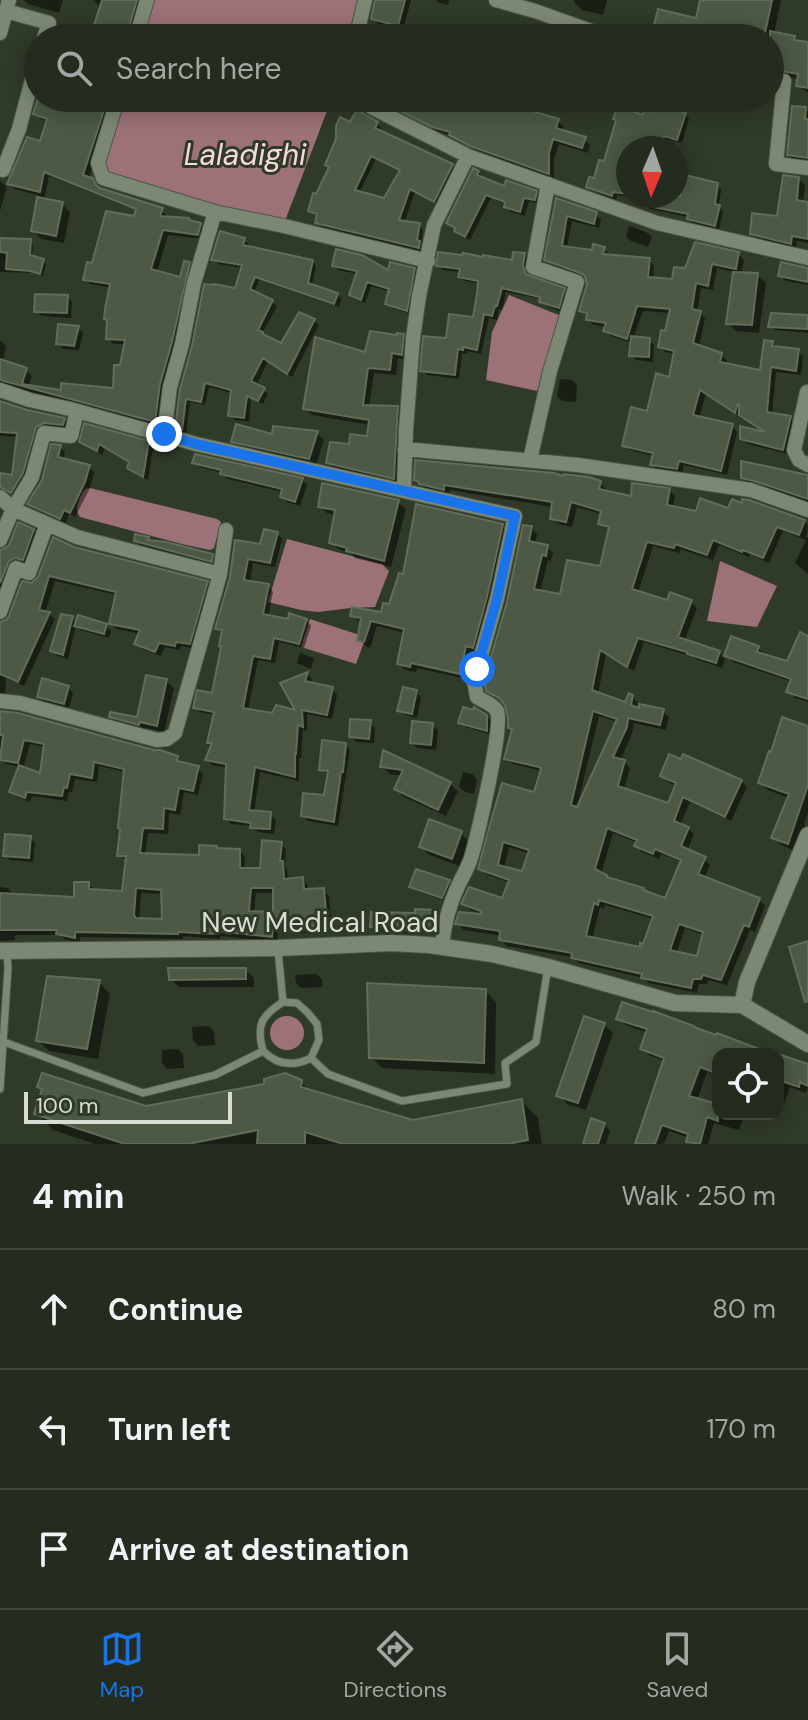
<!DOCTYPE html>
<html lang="en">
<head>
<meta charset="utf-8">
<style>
	:root { --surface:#242c1f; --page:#2c3428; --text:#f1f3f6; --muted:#a3a7a4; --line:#41483d; --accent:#1a73e8 }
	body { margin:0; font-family:"DM Sans",sans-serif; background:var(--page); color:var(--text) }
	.controls { position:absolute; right:24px; bottom:24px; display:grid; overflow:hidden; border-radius:16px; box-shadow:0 4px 20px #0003 }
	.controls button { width:72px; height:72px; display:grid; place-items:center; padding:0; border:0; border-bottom:2px solid var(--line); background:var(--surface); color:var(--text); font:40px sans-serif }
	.compass { position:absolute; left:616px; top:136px; width:72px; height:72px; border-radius:50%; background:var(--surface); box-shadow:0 4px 20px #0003; rotate:182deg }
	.scale { position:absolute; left:24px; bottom:20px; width:208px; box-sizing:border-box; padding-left:8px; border:4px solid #d7ddd2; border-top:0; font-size:22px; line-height:28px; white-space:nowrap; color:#d7ddd2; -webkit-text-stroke:6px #303a29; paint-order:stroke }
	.stop { position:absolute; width:24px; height:24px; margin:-18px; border:6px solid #1a73e8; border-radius:50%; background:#fff }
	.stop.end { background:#1a73e8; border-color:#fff; box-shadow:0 2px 8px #0008 }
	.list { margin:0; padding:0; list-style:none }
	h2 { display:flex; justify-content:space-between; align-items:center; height:104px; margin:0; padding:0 32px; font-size:34px }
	h2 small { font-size:26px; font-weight:400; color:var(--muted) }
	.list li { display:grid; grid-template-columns:52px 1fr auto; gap:24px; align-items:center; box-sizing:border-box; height:120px; padding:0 32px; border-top:2px solid var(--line) }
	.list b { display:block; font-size:30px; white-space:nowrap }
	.list em { font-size:26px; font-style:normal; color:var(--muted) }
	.icon { flex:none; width:44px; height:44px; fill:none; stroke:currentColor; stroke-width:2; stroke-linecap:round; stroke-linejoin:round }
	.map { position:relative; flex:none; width:808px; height:1144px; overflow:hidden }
	.search { position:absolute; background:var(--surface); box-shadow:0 4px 20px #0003; left:24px; right:24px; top:24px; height:88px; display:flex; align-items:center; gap:20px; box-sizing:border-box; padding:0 28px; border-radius:44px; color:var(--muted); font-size:30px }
	.sheet { height:464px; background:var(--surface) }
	nav { display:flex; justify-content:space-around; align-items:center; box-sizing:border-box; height:112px; border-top:2px solid var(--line); background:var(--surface); font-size:22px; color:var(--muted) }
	nav a { display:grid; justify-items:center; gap:4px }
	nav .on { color:var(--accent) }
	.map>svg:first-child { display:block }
	.water { fill:#9d7178 }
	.shadow { fill:#0007; fill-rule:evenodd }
	.building { fill:#4d5845; stroke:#616c59; stroke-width:2; fill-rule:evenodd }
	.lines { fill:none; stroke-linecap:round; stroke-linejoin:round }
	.service-casing { stroke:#4d5647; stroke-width:9 }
	.minor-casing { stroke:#4d5647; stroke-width:16 }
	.tertiary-casing { stroke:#4d5647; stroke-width:18 }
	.service { stroke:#7d8874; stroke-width:7 }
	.minor { stroke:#7d8874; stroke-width:14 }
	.tertiary { stroke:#7d8874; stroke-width:16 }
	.route { stroke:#1a73e8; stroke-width:10 }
	.labels { text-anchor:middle; stroke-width:6; stroke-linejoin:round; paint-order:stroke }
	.street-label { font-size:28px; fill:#d7ddd2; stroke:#303a29 }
	.water-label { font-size:30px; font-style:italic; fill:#f7d8dc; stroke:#303a29 }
</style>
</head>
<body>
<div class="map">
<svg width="808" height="1144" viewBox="0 0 808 1144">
	<rect width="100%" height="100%" fill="#303a29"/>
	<!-- water -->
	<path class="water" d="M154 0H358L348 38H142Z
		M123 98H332L285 221 214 207 109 174 102 162Z
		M509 295 561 316 537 391 486 380 492 332Z
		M90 488 217 519 221 522 214 548 210 550 186 545 80 517C73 509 80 497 85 489Z
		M287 539 382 564 389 571 375 607 351 608 318 612 301 610 268 602Z
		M720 561 777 586 757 627 707 621Z
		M310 619 366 637 356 664 301 647Z
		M270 1033a17 17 0 1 1 34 0a17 17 0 1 1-34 0Z"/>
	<!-- shadow -->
	<path class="shadow" d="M24 0H63L59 13 28 4Z
		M94 0H145L134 38H92L101 9Z
		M378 0H411L403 30 378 24 373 18Z
		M436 0H449L448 5 439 3Z
		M574 0H607L603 15 582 10 574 2Z
		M702 0H781L774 34 794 38 799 42 808 44V93L798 85 799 79 770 74V38H689L664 32 656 25 697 20Z
		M544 27 575 38H541Z
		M58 34 73 38H57Z
		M49 98H115L97 149 89 179 99 189 161 210 167 216 166 218 200 225 206 230 203 239 168 235 157 272 182 279 189 264 194 269 160 427 40 395 10 385 0 387V340L6 346 3 362 26 370 32 376 28 387 63 392 115 390 126 344H113L108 338 112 288 91 284 85 279 93 265 135 219 138 211 49 176 44 200 62 204 70 212 64 243 41 239 33 230 40 196 15 189 9 184 42 144 48 122 41 119 36 113Z
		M398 98H458L490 109 520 111 523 98H536L534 122 540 98H544L540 115 558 121 564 127 562 132 584 139 590 145 588 153 559 144 554 159V178L478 151 458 141 453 136 440 132 400 112 395 106Z
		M649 98H668L664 108 685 114 689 119 682 143 669 140 666 148 651 146 650 148H628V196L632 197 617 195 616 200 593 191 588 187 595 181 605 164 644 118Z
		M805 109 808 112V162L794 160 789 155Z
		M376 123 381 128 380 132 452 165 456 170 439 205 415 192 404 223 419 225 423 230 421 245 424 248 423 252 322 227 317 223 319 217 310 211 351 124ZM376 159 401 171 385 201 359 193Z
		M478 172 483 177 482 179 506 188 535 193 541 198 540 204 529 201 525 216 511 212 506 207 507 205 491 198 470 240 461 236 456 231 457 229 448 223Z
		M798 179 805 185 803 203 808 204V243L797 241 796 249 758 240 752 234 779 218Z
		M0 181 7 187 0 211Z
		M717 185 721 189 719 207 723 212 719 229 693 223 689 219V217L650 209 645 205 647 196H668L681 199Z
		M557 200 596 214 601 220 599 228 572 221 567 248 593 253 604 249 609 254V257L649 260 654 266 653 279 673 282 687 271 738 254 744 260 741 274 757 275 766 283 759 333 736 331 728 323 734 272 717 268 713 290 701 288 697 312 705 318 699 347 721 355 727 360 725 366 762 372 772 343 778 348 798 351 803 357 801 375 776 372 772 415 790 418 795 423 788 454 748 444 742 438 769 434 741 414V416L706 394 699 418 732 426 737 432 727 475 684 465 682 474 657 470 652 465 654 456 630 450 624 445 649 413 671 379 676 354 665 352 660 347 666 333 671 313 643 311 633 339 649 340 654 345 653 362 636 360 631 355 632 343 611 336 605 330 607 327 594 325 588 320 589 317 581 311 589 284 587 277 552 265 547 260Z
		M629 226 646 232 652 237 648 247 631 241 626 236Z
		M0 240 30 241 33 244 32 257 43 261 46 264 43 276 34 273 0 272Z
		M244 240 249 245 248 248 312 261 316 266 312 286 337 295 342 299 339 307 259 280 254 294 272 302 277 306 262 334 282 345 314 321 319 325 292 377 268 361 256 386 268 394 263 404 251 399 249 422 235 420 231 416 233 393 209 387 205 405 190 402 186 433 182 432 177 427 182 389 236 290 243 268 218 264 214 259Z
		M524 255 529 260 527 272 529 278 564 290 568 295 563 312 546 306 541 301 542 299 506 292 502 310 499 309 497 320 489 318 481 354 467 351V354L462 353 459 379 427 375 423 371 447 340 474 319 480 284 465 281 460 277 461 272 443 270 438 265 514 262Z
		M334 265 390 273 414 270 418 274 411 314 392 308 387 303 391 292 371 286 365 303 356 299 351 295 358 274 338 270Z
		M808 269V285L786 281 780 276Z
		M67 297 72 302 71 318 42 316 36 311Z
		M807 317 808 333 775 330 771 326Z
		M78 328 83 333 79 350 63 349 58 344Z
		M403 336 409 342 407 360 398 358 396 375 374 373 369 407 397 408 403 414 400 483 335 469 328 462 351 446 369 438 370 425 312 415 305 408 366 354Z
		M560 379 572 380 577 385 576 402 562 401 557 396Z
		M0 403 26 411 64 420 70 425 69 430 51 428 28 479 17 497 9 492 0 494V475L14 477 19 437 0 436Z
		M317 433 324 440 316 465 240 448 233 441Z
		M81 441 148 443 153 448 148 480 135 473 129 467 130 463 105 447 102 455 87 446Z
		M60 447 65 452 63 460 89 467 94 472 90 488 75 517 69 514 66 523 35 509 30 504Z
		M195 462 302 480 307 485 300 506 287 502 282 497 283 492 228 479 222 473 200 467Z
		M808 477V503L751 485 743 478Z
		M416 480 600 483 606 489V493L632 499 669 490 675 496 673 508 697 514 729 510 804 521 808 525 806 537 808 538V574L795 563 806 540 783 531 769 563 750 554 749 557 719 545 713 560 680 549V553L653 546 638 593 668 603 691 602 697 608 684 642 719 653 725 659 726 657 722 668 695 659 693 657 644 642 634 671 606 654 598 694 626 705 632 696 638 703 637 706 663 711 669 717 666 730 634 723 632 734 620 761 624 762 630 768 624 790 669 805 677 786 668 782 662 775 741 781 747 787 731 821 690 802 680 825 687 828 694 834 687 851 704 859 710 865 704 878 759 900 765 906 755 932 750 930 727 985 708 980 707 984H699L697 993 649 983 644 978 579 963 572 957 507 946 501 939 502 936 464 930 458 924 483 914 470 910 464 904 504 901 510 883 486 874 480 868 535 795 542 771 513 764 507 758 513 731 510 727 507 704 488 690 531 528 537 534 535 544 547 547 553 553 551 561 548 560 540 592 562 597 601 568 610 530 600 524 602 514 577 507 572 527 558 524 552 518 553 507 450 490 449 494 427 490ZM599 716 618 722 577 807ZM613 833 638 843 636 846 642 852 659 859 661 854 682 862 666 900 647 894 643 889 601 874ZM509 847 530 854 523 874 504 869ZM605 905 654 919 644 946 641 949 592 939 600 907 604 909ZM685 928 704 935 698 959 676 954Z
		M398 502 406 509 391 567 355 558 351 553 338 549 331 542 336 515 327 513 320 506Z
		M502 525 509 532 479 653 472 651 466 679 417 668 416 672 405 670 399 663 405 633 377 626 370 648 366 646 359 640 362 622 359 621 352 615H382L390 606 405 576Z
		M33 531 39 537 29 564 20 563 0 602V552Z
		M277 534 282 539 275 567 253 563 250 583 268 586 273 592 268 617 289 621 306 620 311 626 304 648 279 642 275 663 258 660 248 710 273 715 299 713 283 684 308 674 312 679 311 685 332 689 337 695 332 719 307 714V731L303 729 301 758H299V781L260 772 254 813 270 814 276 820 274 834 258 832 252 826 231 824 226 818 228 768 212 765 207 760 213 746 210 742 215 715 200 712 195 707 213 696 223 634 217 628 232 577 236 542 262 547Z
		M148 539 152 543 212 556 216 561V565L140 545 136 541Z
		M74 549 207 583 212 588 195 649 181 646 180 650 165 647 161 656 142 649 136 644 141 634 117 629 111 624 117 595 55 581 45 613 49 614 55 619 24 686 6 678 5 697 0 699V624L11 617 32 585Z
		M72 618 77 623 106 626 111 631 109 638 81 630 76 625 68 659 58 656 52 651Z
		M808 638V702L795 698 789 691 792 682 733 662 727 655 758 648 765 655 788 664Z
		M300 653 314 658 311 669 297 663Z
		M166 681 174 688 164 732 147 728 146 731 118 723 111 716 138 719Z
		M68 688 73 693 69 708 44 702 39 697Z
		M416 692 421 697 417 718 405 715 399 710Z
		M0 713 177 757 183 763 198 768 203 774 198 795 184 792 180 815 169 813 168 834 148 833 145 855 201 857 240 851 245 857 244 870H262L281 844 286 849 285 866 287 869 288 881 302 879 308 885V891L323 890 329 896 332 929 300 934 298 932 278 930 277 942 220 936V939L183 936V939L80 937V943L64 939 60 935H15V940L0 941V887L8 888 14 896 76 899 88 884 94 889 124 893 127 861 119 855 126 772 99 766 97 782 75 779 72 792H69L67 801 32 796 30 802 17 797 11 791 20 767 6 764 0 759ZM30 744 46 747 42 775 23 769ZM141 893 163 894 164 921 139 920ZM256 893H275V914H254Z
		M486 716 492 722V735L466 727 460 722Z
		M370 722 375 728 374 743 356 742 351 736Z
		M432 725 438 730 436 750 417 748 412 743Z
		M808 728V813L804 824 806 826 796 851 781 845 774 838 789 798 768 790 760 783Z
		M345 745 350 750 338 826 308 821 303 816 326 798 329 775 321 769Z
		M384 753 450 784 458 791 446 816 404 797 396 789 402 776 390 774 382 766Z
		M463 772 472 774 477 779 474 794 465 792 459 787Z
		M461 833 469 841 460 866 429 855 421 847Z
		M30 838 35 843 33 862 10 860 5 855Z
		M449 882 454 887 448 902 417 891 412 886Z
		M437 912 443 918 439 933 420 932V935L377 932 372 926 417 915Z
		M345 918 358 919 362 929 348 930 346 928Z
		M245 970 254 978V987H179L170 979Z
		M316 974 322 979V987L301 988 296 983 295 975Z
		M99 982 110 994 98 1059 49 1051 38 1040Z
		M485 991 496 1002 495 1074 382 1068 371 1057Z
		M618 1018 717 1038 718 1035 772 1054H718V1077L707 1072 697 1100 718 1106V1114H739L743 1118 739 1130 714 1123 708 1144H690L688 1142 689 1138 669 1131 664 1144H637L665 1061 649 1055 642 1048 648 1033 626 1025Z
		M585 1019 604 1025 613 1033 586 1110 567 1104 559 1095Z
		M209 1026 214 1031 215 1045 198 1046 193 1040 192 1027Z
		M178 1049 183 1054 184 1068 167 1069 162 1063V1050Z
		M778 1056 808 1068V1088L806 1093 790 1087 781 1113 778 1112Z
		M301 1082 311 1092 413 1122 522 1101 538 1118 542 1144H95L53 1130 36 1113 44 1091 39 1087 146 1108Z
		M604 1124 610 1131 606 1144H585Z"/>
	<!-- building -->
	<path class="building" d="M102 0H137L126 38H90Z
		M375 0H405L398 26 371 19Z
		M700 0H772L764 38H692V34L654 25 658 9 696 18Z
		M770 31 795 36 794 40 808 42V88L796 86 798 74 770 69Z
		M38 98H108L83 175 93 178 96 185 100 188 163 208 160 216 189 218V220L201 223 198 235 163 230 151 269 180 277 184 261 190 262 172 342 160 384 155 422 0 380V359L27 368 22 384 61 390V383L113 388 114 365H120L125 340 106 339 107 320 104 319 105 309 110 284 83 280 87 262 92 263 106 211 134 216 136 209 44 172 40 192 7 184 27 137 40 141 47 119 33 114Z
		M396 98H462L489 106 491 100 518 109 521 98H538L535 112 559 119 556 128 586 137 582 148 553 139 549 153V174L470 146 449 135 450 132 432 127 392 107Z
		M647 98H660L658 105 686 113 677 140 664 136 661 147 643 141 640 148H628V194L613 192 612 196 586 187 589 177 594 178 599 160 604 161 616 120 613 119 618 106 643 115Z
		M792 106 806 107 805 119H808V158L787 155Z
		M357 110 378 122 375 128 453 164 434 202 410 189 399 220 420 223 417 240 420 241 419 248 315 223 317 214 308 211 313 193 316 194 329 167 325 165 336 139V126L340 117 350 122ZM371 156 400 170 384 198 355 190Z
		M473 168 479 171 477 175 504 186 506 180 537 191 535 200 524 198 520 212 504 207 505 202 486 195 465 237 454 231 455 228 446 223Z
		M685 175 718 183 715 204 720 205 715 226 687 219 688 214 643 205 645 196H680Z
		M783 175 799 177 797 200 808 202V239L792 236 791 244 750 234 752 213 777 216Z
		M37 197 63 202 56 236 31 231Z
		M556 198 597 212 594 224 567 216 562 246 592 250 593 244 605 247 603 254 650 258 648 277 672 279 674 267 685 268 695 242 739 252 736 269 712 264 708 286 696 283 692 309 701 311 693 343 722 353 720 362 760 370 764 340 773 341 772 346 799 349 796 371 771 367 767 412 791 416 783 450 740 439V426L765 432 739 415V405H737L735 413 700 390 693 415 733 424 721 471 679 461 677 469 650 465 653 453 622 446 631 407 647 411 656 373 669 377 674 351 658 347 661 330 665 331 670 309 637 306 627 339 603 331 606 323 586 320 587 313 579 311 587 284 585 276 580 273 544 260Z
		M220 231 245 238 243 245 313 260 308 283 338 293 334 304 255 277 250 289 273 300 258 330 263 332V334L281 343 299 312 315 319 287 374 263 358 251 381 265 388 258 401 247 396 244 418 228 416 231 390 205 383 201 402 186 399 182 430 175 428 180 389 192 346 204 284 214 285V284L235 288 242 265 211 260Z
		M0 238 31 239 30 255 44 259 40 274 30 271 6 269 7 253 0 252Z
		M336 249 362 255 388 270 390 262 415 268 407 311 385 304 389 289 367 282 361 300 349 295 357 271 332 266Z
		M438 252 462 255 463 253 483 257V255L512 260 513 252 525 253 523 266 526 274 565 288 559 308 539 302 540 297 502 288 497 306H495L492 316 484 314 477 350 463 347V350L458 349 455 375 420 371 423 336 446 338 449 314 473 317 477 294 478 281 458 277 460 269 436 266Z
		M781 262 808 268V282L778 276Z
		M733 272 758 273 752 325 726 324Z
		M35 294 68 295 67 313 34 312Z
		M771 313 808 315 807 329 768 327Z
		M58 324 79 326 74 346 56 344Z
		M370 331 397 335V333L404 334 402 355 392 353 390 370 368 368 363 405 398 406 394 479 326 463 330 442 349 444 350 434 367 436 369 420 303 409 315 337 365 352Z
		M631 336 650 338 649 357 629 356Z
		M0 401 27 410 65 418 63 425 44 423 36 427 23 473 11 493 0 487V473L12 475 17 433 0 432Z
		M84 423 149 441 143 477 127 468 129 462 99 444 97 451 79 442Z
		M236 424 272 434 273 426 318 431 309 459 231 442Z
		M51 444 61 445 58 457 90 465 85 482 70 513 64 510 60 519 27 504 42 480Z
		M195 454 303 478 295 502 280 497 282 489 220 474 221 470 192 463Z
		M415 460 554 473 563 476 564 474 589 477 601 481 599 489 631 496 632 483 670 488 667 505 696 511 700 498 728 508 732 499 742 503V499L749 500 805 520 799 535 777 527 763 558 743 550 742 552 713 540 707 555 675 544 674 548 647 542 632 589 667 600 670 592 692 600 678 637 720 651 716 663 687 654V652L638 638 627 667 600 650 592 690 625 702 629 693 633 695 631 705 639 708V704L664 709 660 725 628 718 627 727 613 757 625 760 618 786 668 803 676 783 660 776 669 754 681 759 683 754 742 780 725 817 683 797 674 821 689 827 681 846 706 857 698 874 760 898 749 927 744 925 721 980 703 975 701 979H693L691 988 641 978 642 974 571 958 572 953 499 940 500 931 455 924 459 912 481 914V911L461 904 469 887 502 898 509 880 478 869 492 817 502 783 534 792 541 769 539 767 504 759 512 729 508 728V719L505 705 499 698 486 691 484 681 507 602 523 525 532 526 529 541 548 545 546 556 542 555 534 589 560 594 567 560 600 566 609 527 598 524 601 511 571 502 566 522 550 519 552 502 444 485V490L419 484V482L414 480ZM593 711 617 719 577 807 571 805ZM607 828 637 840 634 846 653 854 655 849 681 860 665 898 643 890 644 888 607 877V875L595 869ZM503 842 529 850 522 871 498 865ZM599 900 653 916 643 944 640 943V947L586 936 594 903 598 905ZM679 924 703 932 697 956 670 950Z
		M741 461 808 475V499L754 481 741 478Z
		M322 483 399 500 384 561 346 551 347 548 329 543 335 510 318 507Z
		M416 504 503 524 487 597 473 648 466 646 460 674 411 663 410 667 397 664 404 629 371 621 364 642 357 641 361 618 350 616 352 607 381 612 383 603 389 604 399 573 403 574Z
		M18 522 34 529 23 560 15 558 9 561 0 583V550L5 548 9 545Z
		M264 529 278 532 270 563 248 559 244 580 269 584 263 614 288 619 289 613 307 619 299 644 274 638 270 659 253 656 243 708 272 713 276 705 295 710 280 683 308 672 305 681 333 687 327 715 302 710 303 727 298 725 296 754H295V777L255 767 249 810 271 812 270 829 250 828 251 823 224 819 226 764 205 760 212 743H207L214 712 193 708 197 690 212 693 221 647 219 646 222 630 215 629 230 577 235 540 260 544Z
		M135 534 149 537 148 540 167 542 213 554 212 562 134 541Z
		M53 537 74 547 208 581 190 644 176 642 175 646 159 643 155 652 134 644 140 630 109 624 116 592 49 576 39 610 50 612 18 682 0 674V622L6 620 9 616 22 581 31 583 38 577Z
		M61 614 73 616 63 655 50 651Z
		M78 615 107 624 104 634 74 626Z
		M800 632 808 636V699L786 692 791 679 724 656 731 636 759 646 757 652 787 661Z
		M146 675 167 679 157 726 140 722 139 725 109 717 110 712 137 717Z
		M42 678 69 686 64 704 37 697Z
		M403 687 417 690 412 714 397 711Z
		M463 707 473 710 474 707 487 715V731L458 723Z
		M0 711 18 713 154 750H160L178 756 177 761 199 766 193 791 179 788 175 810 164 808 163 829 143 828 140 853 199 855V845L217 846V848L240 849V868H260L262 840 282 842 280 861H283L284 879 303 877 304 889 324 888 327 924 293 929 292 927 273 926 272 937 216 931V934L178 932V934L75 932V938L56 934 57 930H0V893L74 897V882H89V889L122 891 126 856H117L120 829 118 828 124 769 94 762 92 778 70 774 67 788 64 787 62 796 27 792 25 798 9 792 19 765 40 773 44 744 24 740 18 763 0 760 3 735H0ZM136 888 161 890 162 919 136 918 134 915ZM251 888H273V912L249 911Z
		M782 717 808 726V785L788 844 771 838 789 794 758 783 769 751 771 752Z
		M350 719 371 720 369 739 349 737Z
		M412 721 433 723 431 745 410 743Z
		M322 740 346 743 343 772H341L334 822 301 816 303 793 324 795 328 771 319 770Z
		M383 750 451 782 438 810 394 789 403 770 380 767Z
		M429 819 462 831 452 859 419 847Z
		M5 834 31 836 29 858 3 856Z
		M416 869 450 880 442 898 409 887Z
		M415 909 438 910 434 929 416 928 415 930 370 927 371 912 415 913Z
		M808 941V1001L805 1002 789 947Z
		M168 968H246V979L169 980Z
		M47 976 100 980 87 1049 36 1041Z
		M367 983 486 989 484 1063 369 1058Z
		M622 1002 653 1012V1011L694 1026V1027L716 1035 717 1033 770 1053 718 1054V1074L700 1067 689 1096 718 1104V1121L707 1117 700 1144 686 1142 688 1134 662 1125 655 1144H635L664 1058 640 1049 647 1029 616 1019Z
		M584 1016 605 1023 578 1103 556 1096Z
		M778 1054 808 1064V1086L800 1082 799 1087 778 1080Z
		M42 1073 146 1106 264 1084V1079L285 1073 302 1080 301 1087 413 1120 522 1099 528 1140 508 1144H343L305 1132V1144H257L258 1130 188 1144H125L34 1114 42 1089 37 1087Z
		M591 1118 605 1123 598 1144H583Z"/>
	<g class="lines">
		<defs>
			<path id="service" d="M283 1002 297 1003 307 1012 317 1024 319 1040 311 1058 328 1074 402 1101 507 1084 505 1063 536 1042 548 967
				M4 1042 143 1093 215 1075 263 1051C256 1025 261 1016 283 1002L278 950
				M263 1051C277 1065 293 1067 311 1058
				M0 1089 8 968 7 952"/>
			<path id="minor" d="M496 0 535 11 611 38
				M6 11 49 23 44 38
				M0 33 9 0
				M136 38 147 0
				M356 38 365 0
				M770 79 784 81 776 164 808 168
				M118 98 98 163 103 178 215 212 284 226 428 261
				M357 98 373 108 468 156 657 223 808 258
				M0 169 3 170 19 129 38 57
				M0 390 30 400 70 409 196 444 515 516 497 599 474 681 477 697C483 701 493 704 497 711 504 724 477 838 471 858 468 868 462 877 458 886 449 905 444 925 442 946
				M807 392 794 450 799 460 808 465
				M164 434 170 387 182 344 194 283 215 212
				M405 449 578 465 751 490 808 510
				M530 460 550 371 577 282 533 267 548 184
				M404 490 406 429 413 338 419 296 434 225 468 156
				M0 497 13 509 77 537 220 574
				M0 540 13 509 32 477 44 433 71 436 77 411
				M0 612 16 568 29 573 47 524
				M0 701 20 703 157 740 167 739 175 733 220 574 226 530"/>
			<path id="tertiary" d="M0 951 278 948 391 943 429 945 492 954 548 967 675 1003 742 1005 808 1044
				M742 1005 747 982 808 835"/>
		</defs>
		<!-- service casing -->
		<use href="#service" class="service-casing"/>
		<!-- minor casing -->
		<use href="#minor" class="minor-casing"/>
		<!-- tertiary casing -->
		<use href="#tertiary" class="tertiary-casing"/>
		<!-- service -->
		<use href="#service" class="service"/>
		<!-- minor -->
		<use href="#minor" class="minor"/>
		<!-- tertiary -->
		<use href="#tertiary" class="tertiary"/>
	</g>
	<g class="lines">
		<!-- route -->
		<path class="route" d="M164 434 196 444 515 516 497 599 477 669"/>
	</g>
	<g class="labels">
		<!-- street labels -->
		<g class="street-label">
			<text x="320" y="932">New Medical Road</text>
		</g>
		<!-- water labels -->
		<g class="water-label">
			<text x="245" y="165">Laladighi</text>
		</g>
	</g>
</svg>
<div class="controls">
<button><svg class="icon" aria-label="locate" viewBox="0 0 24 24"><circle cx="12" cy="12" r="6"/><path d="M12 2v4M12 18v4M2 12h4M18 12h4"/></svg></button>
</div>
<svg class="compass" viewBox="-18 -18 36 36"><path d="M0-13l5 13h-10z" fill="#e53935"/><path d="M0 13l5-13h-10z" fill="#a3a7a4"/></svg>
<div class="scale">100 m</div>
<div class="stop" style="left:477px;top:669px"></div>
<div class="stop end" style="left:164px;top:434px"></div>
<div class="search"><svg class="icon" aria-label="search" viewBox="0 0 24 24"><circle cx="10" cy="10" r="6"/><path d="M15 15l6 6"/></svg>Search here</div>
</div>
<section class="sheet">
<h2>4 min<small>Walk · 250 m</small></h2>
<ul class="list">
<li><svg class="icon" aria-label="ahead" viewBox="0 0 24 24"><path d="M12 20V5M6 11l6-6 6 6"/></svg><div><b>Continue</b></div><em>80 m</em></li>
<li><svg class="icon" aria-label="left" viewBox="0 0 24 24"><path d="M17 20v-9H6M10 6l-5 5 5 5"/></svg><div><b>Turn left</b></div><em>170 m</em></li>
<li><svg class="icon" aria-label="arrive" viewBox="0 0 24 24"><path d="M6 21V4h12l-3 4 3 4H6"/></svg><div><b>Arrive at destination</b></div></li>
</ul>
</section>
<nav>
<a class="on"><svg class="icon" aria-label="map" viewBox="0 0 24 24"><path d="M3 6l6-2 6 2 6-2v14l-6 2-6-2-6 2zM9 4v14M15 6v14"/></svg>Map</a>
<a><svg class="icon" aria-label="directions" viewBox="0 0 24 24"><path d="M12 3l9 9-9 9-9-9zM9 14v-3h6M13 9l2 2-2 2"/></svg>Directions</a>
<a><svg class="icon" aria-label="saved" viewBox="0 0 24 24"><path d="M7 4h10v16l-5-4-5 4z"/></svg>Saved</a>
</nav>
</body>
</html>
